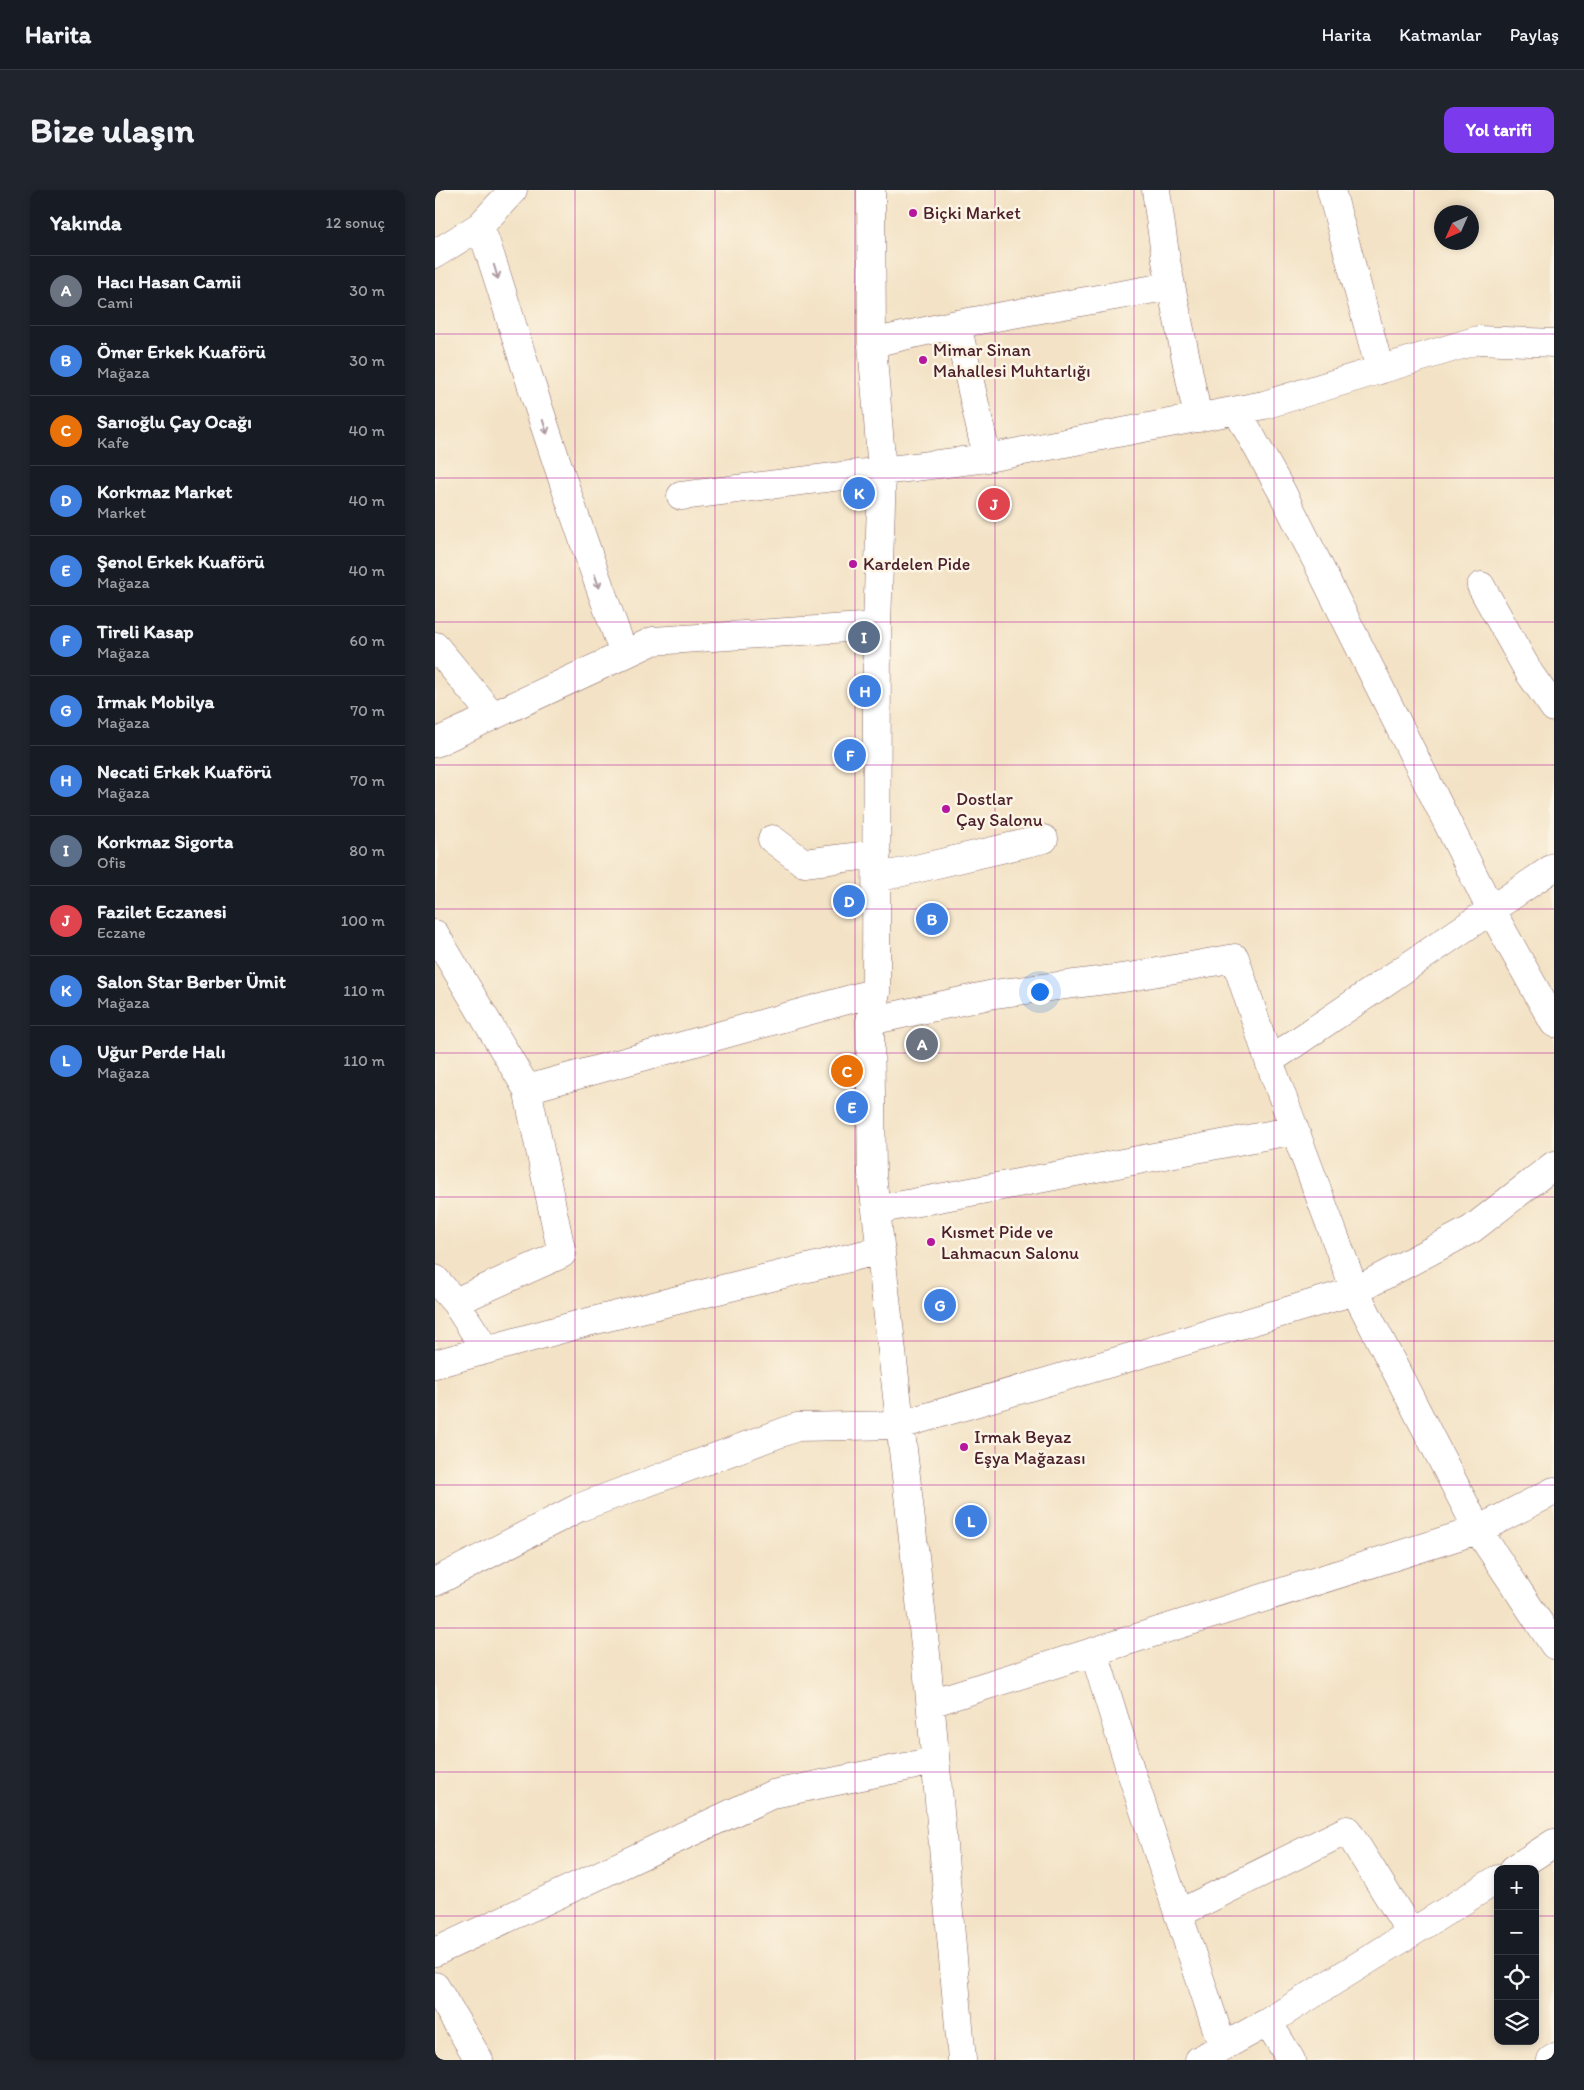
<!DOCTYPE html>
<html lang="tr">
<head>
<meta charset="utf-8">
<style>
	:root { --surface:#171b24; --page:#20242c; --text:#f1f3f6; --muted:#9ea1a6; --line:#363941; --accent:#7c3aed }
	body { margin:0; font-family:Itim,sans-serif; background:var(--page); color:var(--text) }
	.controls { position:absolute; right:15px; bottom:15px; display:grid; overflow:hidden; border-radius:10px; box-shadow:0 2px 8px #0003 }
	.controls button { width:45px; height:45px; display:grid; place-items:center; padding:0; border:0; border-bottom:1px solid var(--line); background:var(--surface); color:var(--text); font:25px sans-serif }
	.compass { position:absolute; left:999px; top:15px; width:45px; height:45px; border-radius:50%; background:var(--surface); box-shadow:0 2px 8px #0003; rotate:225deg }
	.you { position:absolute; left:604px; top:801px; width:18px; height:18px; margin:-12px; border:4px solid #fff; border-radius:50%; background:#1a73e8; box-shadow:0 0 0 8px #1a73e833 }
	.badge { display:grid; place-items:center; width:32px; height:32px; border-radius:50%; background:var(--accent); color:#fff; font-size:16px; font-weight:700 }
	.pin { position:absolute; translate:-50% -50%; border:2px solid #fff; box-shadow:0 1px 5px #0006 }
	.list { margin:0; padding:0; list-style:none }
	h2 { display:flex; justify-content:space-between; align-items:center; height:65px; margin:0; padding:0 20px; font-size:21px }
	h2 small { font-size:16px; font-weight:400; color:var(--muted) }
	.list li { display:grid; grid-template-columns:32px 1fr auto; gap:15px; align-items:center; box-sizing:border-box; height:70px; padding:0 20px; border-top:1px solid var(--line) }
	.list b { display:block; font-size:19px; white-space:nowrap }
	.list p { margin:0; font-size:16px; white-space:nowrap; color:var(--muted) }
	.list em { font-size:16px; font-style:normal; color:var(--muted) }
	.icon { flex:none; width:28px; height:28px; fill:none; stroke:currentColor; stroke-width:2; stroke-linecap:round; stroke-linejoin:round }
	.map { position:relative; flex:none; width:1119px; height:1870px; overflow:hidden; border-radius:10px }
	header { display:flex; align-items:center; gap:30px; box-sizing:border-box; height:70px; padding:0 25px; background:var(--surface); border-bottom:1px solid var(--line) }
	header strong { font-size:24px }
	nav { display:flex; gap:28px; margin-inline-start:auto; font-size:18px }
	.intro { display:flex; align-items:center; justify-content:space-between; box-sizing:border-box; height:120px; padding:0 30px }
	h1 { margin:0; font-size:35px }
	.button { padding:12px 22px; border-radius:10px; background:var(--accent); color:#fff; font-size:18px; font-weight:700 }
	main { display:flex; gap:30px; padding:0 30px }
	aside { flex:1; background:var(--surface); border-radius:10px; box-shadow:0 2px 8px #0003 }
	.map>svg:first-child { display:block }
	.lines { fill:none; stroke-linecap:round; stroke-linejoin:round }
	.minor-casing { stroke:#856361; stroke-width:29 }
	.minor { stroke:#fff; stroke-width:28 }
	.oneway { stroke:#ae9aa0 }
	.grid { fill:none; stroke:#b5179e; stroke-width:1; stroke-opacity:0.55 }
	.poi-dot { fill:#b5179e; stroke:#fcf5e5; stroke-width:2 }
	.labels { text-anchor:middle; stroke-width:5; stroke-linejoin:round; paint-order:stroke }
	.poi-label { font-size:18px; fill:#4a1f2b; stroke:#fcf5e5; text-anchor:start }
</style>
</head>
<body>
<header>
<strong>Harita</strong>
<nav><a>Harita</a><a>Katmanlar</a><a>Paylaş</a></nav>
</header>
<div class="intro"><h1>Bize ulaşın</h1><a class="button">Yol tarifi</a></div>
<main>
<aside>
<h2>Yakında<small>12 sonuç</small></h2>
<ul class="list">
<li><span class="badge" style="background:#6b7280">A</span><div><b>Hacı Hasan Camii</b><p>Cami</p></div><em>30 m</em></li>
<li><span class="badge" style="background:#3f7fe0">B</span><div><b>Ömer Erkek Kuaförü</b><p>Mağaza</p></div><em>30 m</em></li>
<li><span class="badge" style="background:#e8710a">C</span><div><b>Sarıoğlu Çay Ocağı</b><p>Kafe</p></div><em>40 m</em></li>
<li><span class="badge" style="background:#3f7fe0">D</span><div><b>Korkmaz Market</b><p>Market</p></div><em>40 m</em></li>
<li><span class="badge" style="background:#3f7fe0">E</span><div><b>Şenol Erkek Kuaförü</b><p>Mağaza</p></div><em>40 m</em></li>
<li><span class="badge" style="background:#3f7fe0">F</span><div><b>Tireli Kasap</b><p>Mağaza</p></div><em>60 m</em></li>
<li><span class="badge" style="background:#3f7fe0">G</span><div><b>Irmak Mobilya</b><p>Mağaza</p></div><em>70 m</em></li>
<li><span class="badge" style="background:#3f7fe0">H</span><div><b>Necati Erkek Kuaförü</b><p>Mağaza</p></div><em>70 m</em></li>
<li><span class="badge" style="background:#5c6f8a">I</span><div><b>Korkmaz Sigorta</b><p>Ofis</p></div><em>80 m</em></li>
<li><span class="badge" style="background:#e0444e">J</span><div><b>Fazilet Eczanesi</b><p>Eczane</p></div><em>100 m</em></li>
<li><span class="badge" style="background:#3f7fe0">K</span><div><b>Salon Star Berber Ümit</b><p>Mağaza</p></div><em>110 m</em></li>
<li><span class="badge" style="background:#3f7fe0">L</span><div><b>Uğur Perde Halı</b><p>Mağaza</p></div><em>110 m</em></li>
</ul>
</aside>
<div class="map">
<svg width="1119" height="1870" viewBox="0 0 1119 1870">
	<rect width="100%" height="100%" fill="#fcf5e5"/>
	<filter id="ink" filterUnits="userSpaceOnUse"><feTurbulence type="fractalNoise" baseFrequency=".02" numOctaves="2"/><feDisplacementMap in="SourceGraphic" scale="10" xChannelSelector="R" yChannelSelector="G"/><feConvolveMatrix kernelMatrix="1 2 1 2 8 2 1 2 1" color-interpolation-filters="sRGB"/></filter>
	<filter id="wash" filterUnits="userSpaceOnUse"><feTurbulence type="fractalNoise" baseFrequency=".0096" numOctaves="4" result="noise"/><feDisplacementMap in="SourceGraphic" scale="20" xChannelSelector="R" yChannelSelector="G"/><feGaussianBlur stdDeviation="1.12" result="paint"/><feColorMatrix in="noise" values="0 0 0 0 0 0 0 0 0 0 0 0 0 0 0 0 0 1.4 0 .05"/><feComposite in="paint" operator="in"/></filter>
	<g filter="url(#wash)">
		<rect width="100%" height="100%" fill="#f3e2c5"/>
	</g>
	<g filter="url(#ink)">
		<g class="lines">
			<defs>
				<path id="minor" d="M436 0 437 153 447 282 442 436 441 802 435 831 437 984 491 1464 527 1870
					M721 0 731 71 763 228
					M896 0 945 180
					M45 36C61 79 73 123 87 166 119 266 153 366 189 464
					M0 64 45 36 78 0
					M522 134 552 268
					M437 153 522 134 736 96
					M802 221 846 300 1056 720 1119 833
					M246 306 552 268 829 215 1043 150 1119 153
					M1046 396 1095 484 1119 518
					M0 456 58 526
					M0 553 218 451 442 436
					M337 649 369 673 442 664
					M442 688 609 649
					M0 744 92 899 127 1064 20 1112 0 1089
					M435 831 559 804 695 787 800 768 834 871 920 1101 1043 1340 1119 1455
					M834 871 1119 677
					M92 899 441 802
					M441 1020 860 940
					M20 1112 51 1160
					M0 1174 149 1133 446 1060
					M0 1392 143 1318 362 1237 465 1235 920 1101 1037 1039 1119 975
					M659 1462 696 1582 788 1858
					M496 1513 1043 1340 1119 1301
					M1079 1679 1119 1653
					M743 1724 912 1640 976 1743
					M0 1762 338 1604 500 1571
					M0 1796 44 1870
					M833 1832 856 1870
					M764 1870 833 1832 1063 1689
					M1116 1870 1119 1868"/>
			</defs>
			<!-- minor casing -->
			<use href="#minor" class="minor-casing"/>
			<!-- minor -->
			<use href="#minor" class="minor"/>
		</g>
		<!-- one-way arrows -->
		<defs><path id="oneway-shaft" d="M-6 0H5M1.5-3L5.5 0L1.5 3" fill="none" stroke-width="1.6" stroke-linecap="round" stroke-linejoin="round" transform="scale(1.25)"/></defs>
		<g class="oneway">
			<use href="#oneway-shaft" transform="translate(61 82) rotate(73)"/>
			<use href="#oneway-shaft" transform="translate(110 237) rotate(72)"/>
			<use href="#oneway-shaft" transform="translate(162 391) rotate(70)"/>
		</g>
	</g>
	<!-- grid -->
	<path class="grid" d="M140 0V1870M280 0V1870M420 0V1870M560 0V1870M699 0V1870M839 0V1870M979 0V1870M0 144H1119M0 288H1119M0 432H1119M0 575H1119M0 719H1119M0 863H1119M0 1007H1119M0 1151H1119M0 1295H1119M0 1438H1119M0 1582H1119M0 1726H1063M1100 1726H1119"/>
	<!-- markers -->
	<g class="poi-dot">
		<circle cx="478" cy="23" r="5"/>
		<circle cx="488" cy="170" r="5"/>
		<circle cx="418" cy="374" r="5"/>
		<circle cx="511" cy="619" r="5"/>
		<circle cx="496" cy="1052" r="5"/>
		<circle cx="529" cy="1257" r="5"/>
	</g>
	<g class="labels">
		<!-- poi labels -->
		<g class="poi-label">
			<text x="488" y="29">Biçki Market</text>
			<text x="498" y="166">Mimar Sinan<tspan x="498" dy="21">Mahallesi Muhtarlığı</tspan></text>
			<text x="428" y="380">Kardelen Pide</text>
			<text x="521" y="615">Dostlar<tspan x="521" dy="21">Çay Salonu</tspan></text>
			<text x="506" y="1048">Kısmet Pide ve<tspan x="506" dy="21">Lahmacun Salonu</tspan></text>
			<text x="539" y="1253">Irmak Beyaz<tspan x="539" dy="21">Eşya Mağazası</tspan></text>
		</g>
	</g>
</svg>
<div class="controls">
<button>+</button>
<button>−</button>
<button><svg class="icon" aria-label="locate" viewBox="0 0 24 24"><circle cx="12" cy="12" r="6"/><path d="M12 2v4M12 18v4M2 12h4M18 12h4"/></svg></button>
<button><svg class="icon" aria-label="layers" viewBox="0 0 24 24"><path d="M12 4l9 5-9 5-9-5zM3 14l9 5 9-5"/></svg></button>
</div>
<svg class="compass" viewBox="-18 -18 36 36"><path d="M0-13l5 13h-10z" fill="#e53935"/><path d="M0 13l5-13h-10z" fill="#9ea1a6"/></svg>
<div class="you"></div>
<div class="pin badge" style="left:487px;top:854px;background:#6b7280">A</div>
<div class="pin badge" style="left:497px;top:729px;background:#3f7fe0">B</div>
<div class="pin badge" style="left:412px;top:881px;background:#e8710a">C</div>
<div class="pin badge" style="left:414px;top:711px;background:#3f7fe0">D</div>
<div class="pin badge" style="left:417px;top:917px;background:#3f7fe0">E</div>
<div class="pin badge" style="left:415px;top:565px;background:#3f7fe0">F</div>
<div class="pin badge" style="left:505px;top:1115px;background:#3f7fe0">G</div>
<div class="pin badge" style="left:430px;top:501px;background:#3f7fe0">H</div>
<div class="pin badge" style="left:429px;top:447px;background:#5c6f8a">I</div>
<div class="pin badge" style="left:559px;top:314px;background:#e0444e">J</div>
<div class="pin badge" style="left:424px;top:303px;background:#3f7fe0">K</div>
<div class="pin badge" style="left:536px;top:1331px;background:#3f7fe0">L</div>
</div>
</main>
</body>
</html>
